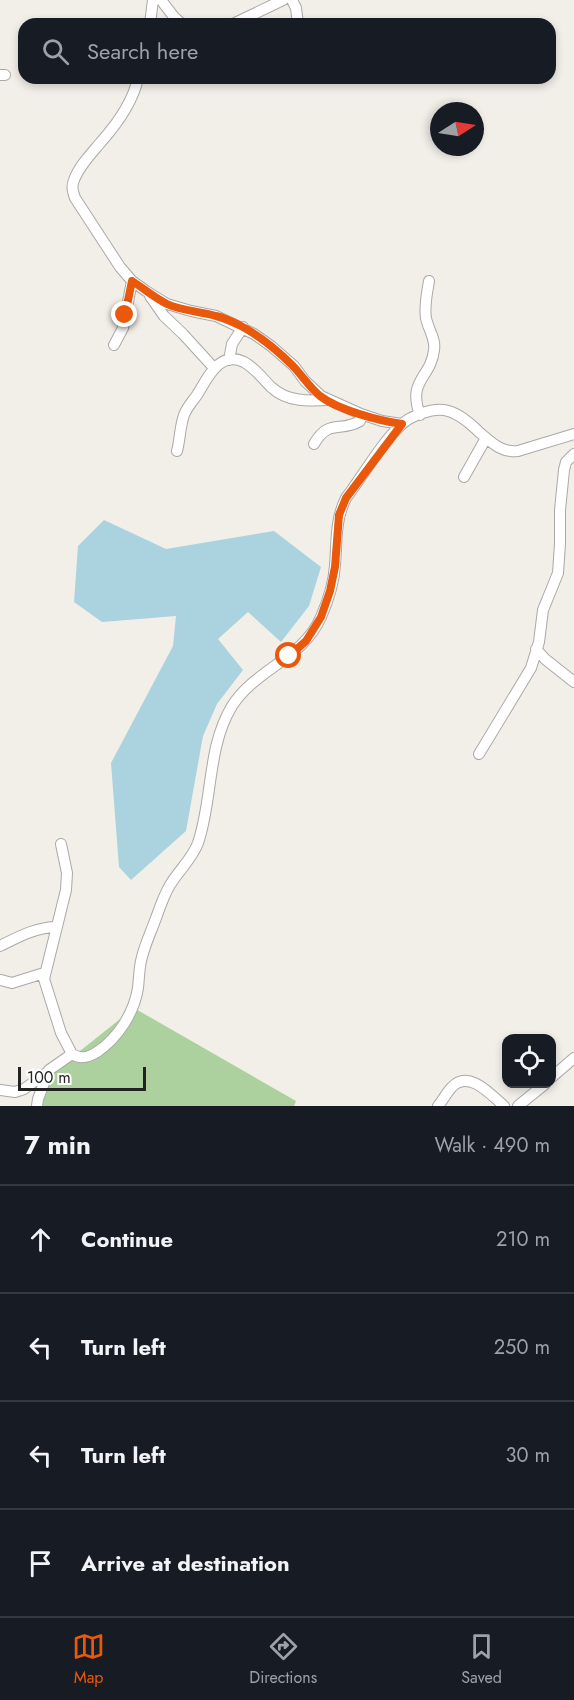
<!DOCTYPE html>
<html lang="en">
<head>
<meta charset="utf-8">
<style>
	:root { --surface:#171b24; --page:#20242c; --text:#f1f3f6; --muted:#9ea1a6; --line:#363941; --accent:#ea580c }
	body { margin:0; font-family:Jost,sans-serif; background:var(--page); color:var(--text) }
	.controls { position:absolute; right:18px; bottom:18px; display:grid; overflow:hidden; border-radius:12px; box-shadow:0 3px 9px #0003 }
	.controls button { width:54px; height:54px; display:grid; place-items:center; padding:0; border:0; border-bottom:2px solid var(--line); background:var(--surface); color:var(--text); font:30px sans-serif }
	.compass { position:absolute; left:430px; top:102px; width:54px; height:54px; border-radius:50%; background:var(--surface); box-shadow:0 3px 9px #0003; rotate:78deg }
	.scale { position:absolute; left:18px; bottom:15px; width:128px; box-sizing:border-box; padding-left:6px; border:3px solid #222; border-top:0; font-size:16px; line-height:21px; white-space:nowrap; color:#222; -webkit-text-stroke:4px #fff; paint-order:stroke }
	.stop { position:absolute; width:18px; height:18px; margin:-14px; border:4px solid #ea580c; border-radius:50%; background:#fff }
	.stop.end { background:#ea580c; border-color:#fff; box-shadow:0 2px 6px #0008 }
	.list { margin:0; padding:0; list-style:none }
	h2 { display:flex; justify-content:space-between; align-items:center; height:78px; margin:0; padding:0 24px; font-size:26px }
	h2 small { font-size:20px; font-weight:400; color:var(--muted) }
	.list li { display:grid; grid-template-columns:39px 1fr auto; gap:18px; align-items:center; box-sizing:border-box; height:108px; padding:0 24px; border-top:2px solid var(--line) }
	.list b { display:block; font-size:22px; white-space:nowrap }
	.list em { font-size:20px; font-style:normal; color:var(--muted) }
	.icon { flex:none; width:33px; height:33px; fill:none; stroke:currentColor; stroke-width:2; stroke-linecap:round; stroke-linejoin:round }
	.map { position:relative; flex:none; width:574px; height:1106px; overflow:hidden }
	.search { position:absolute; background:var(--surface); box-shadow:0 3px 9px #0003; left:18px; right:18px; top:18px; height:66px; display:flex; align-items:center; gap:15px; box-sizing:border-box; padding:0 21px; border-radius:18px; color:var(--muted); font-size:22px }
	.sheet { height:510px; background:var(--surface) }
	nav { display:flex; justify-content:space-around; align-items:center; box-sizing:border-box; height:84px; border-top:2px solid var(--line); background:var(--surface); font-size:16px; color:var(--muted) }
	nav a { display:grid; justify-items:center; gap:3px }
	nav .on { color:var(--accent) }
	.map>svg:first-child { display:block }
	.forest { fill:#add19e }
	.water { fill:#aad3df }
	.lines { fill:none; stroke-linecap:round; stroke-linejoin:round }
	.minor-casing { stroke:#a9a9a9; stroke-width:12 }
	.minor { stroke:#fff; stroke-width:10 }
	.route { stroke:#ea580c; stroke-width:8 }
</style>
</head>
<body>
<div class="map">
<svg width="574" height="1106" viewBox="0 0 574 1106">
	<rect width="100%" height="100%" fill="#f2efe9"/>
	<!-- forest -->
	<path class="forest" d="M134 1008 296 1101 294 1106H42L51 1074Z"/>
	<!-- water -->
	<path class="water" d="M104 520 166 549 274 531 321 567 309 606 281 642 248 612 218 639 243 670 217 704 203 736 186 831 131 880 119 867 111 763 173 646 176 616 102 622 74 602 78 546Z"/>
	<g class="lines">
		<defs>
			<path id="minor" d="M161 0 174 17 182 24
				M292 0 296 8 298 24
				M150 24 153 0
				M233 24 283 0
				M0 75H5
				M138 78C133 102 117 124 101 142 91 154 79 166 74 180 71 187 73 192 75 198L120 267 132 281 146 291 167 304 191 311 216 316 254 334 271 346 294 366 305 381 321 396 361 414 382 421 402 424
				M150 296 164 316 183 334 214 368
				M114 345 123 328 132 281
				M229 360 232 344 243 327
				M420 415C407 380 431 378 434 350 436 339 428 329 426 318 424 306 427 293 429 281
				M314 444C329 418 340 433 360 421L361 414
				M177 451C180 440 180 426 184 415 187 407 192 402 197 395 207 379 219 350 244 362 255 368 262 378 271 387 287 402 308 401 328 400
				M464 477 486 438
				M536 649 545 659 574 682
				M479 754 531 668 539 642 543 610 558 573 560 544V510L564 470 566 462 574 454
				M61 844 67 873 66 890 44 979 61 1033 72 1054
				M0 946C18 937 36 927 57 927
				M1 980 12 983 44 973
				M552 1077 574 1058
				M0 1090 15 1092 24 1089 49 1071
				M37 1106 38 1099 49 1070 72 1054C81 1060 89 1057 97 1052 118 1038 134 1013 138 988 139 979 139 970 141 961 144 946 151 932 156 918 160 907 164 895 170 885 179 870 192 859 198 843 213 799 207 747 232 706 255 669 303 659 321 617 328 601 334 582 335 565 337 541 335 520 346 498 362 477 382 442 401 425 410 416 432 408 444 410 457 412 470 423 479 432 491 442 501 453 518 451L574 434
				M438 1106C443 1100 447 1092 452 1087 469 1069 491 1095 504 1106
				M518 1106 545 1084"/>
		</defs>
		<!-- minor casing -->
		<use href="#minor" class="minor-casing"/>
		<!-- minor -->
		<use href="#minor" class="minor"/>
	</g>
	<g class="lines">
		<!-- route -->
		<path class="route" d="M125 315 132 281C143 288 155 298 167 304 182 311 199 311 216 316 224 318 233 322 241 326 260 336 277 350 292 365 302 375 309 387 320 396 338 410 380 421 402 424L346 498 339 515 335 567 330 591 321 617 306 641 289 656"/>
	</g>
</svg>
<div class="controls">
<button><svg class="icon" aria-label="locate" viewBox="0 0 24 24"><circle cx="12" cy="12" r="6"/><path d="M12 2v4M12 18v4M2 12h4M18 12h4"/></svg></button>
</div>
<svg class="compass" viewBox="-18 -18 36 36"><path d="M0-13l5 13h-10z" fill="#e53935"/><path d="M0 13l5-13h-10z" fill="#9ea1a6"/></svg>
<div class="scale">100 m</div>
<div class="stop" style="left:289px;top:656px"></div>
<div class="stop end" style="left:125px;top:315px"></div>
<div class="search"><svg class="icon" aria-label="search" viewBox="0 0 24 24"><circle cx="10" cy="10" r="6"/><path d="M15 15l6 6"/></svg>Search here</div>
</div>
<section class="sheet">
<h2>7 min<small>Walk · 490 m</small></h2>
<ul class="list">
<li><svg class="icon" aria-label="ahead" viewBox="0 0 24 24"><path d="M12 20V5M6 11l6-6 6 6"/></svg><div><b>Continue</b></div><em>210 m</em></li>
<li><svg class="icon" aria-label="left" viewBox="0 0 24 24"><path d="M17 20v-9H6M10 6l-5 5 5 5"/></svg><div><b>Turn left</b></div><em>250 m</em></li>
<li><svg class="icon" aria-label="left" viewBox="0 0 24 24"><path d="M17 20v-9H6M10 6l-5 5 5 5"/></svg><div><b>Turn left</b></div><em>30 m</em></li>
<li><svg class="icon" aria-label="arrive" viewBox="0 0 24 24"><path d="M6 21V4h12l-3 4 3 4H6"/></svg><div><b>Arrive at destination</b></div></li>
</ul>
</section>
<nav>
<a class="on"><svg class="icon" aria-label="map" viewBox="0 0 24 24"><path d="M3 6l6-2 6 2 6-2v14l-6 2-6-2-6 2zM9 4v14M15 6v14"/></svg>Map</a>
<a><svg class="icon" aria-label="directions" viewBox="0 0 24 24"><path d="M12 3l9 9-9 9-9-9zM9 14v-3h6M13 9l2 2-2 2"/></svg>Directions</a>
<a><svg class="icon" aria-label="saved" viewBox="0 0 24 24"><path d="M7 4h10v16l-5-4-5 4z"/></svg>Saved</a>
</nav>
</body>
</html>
